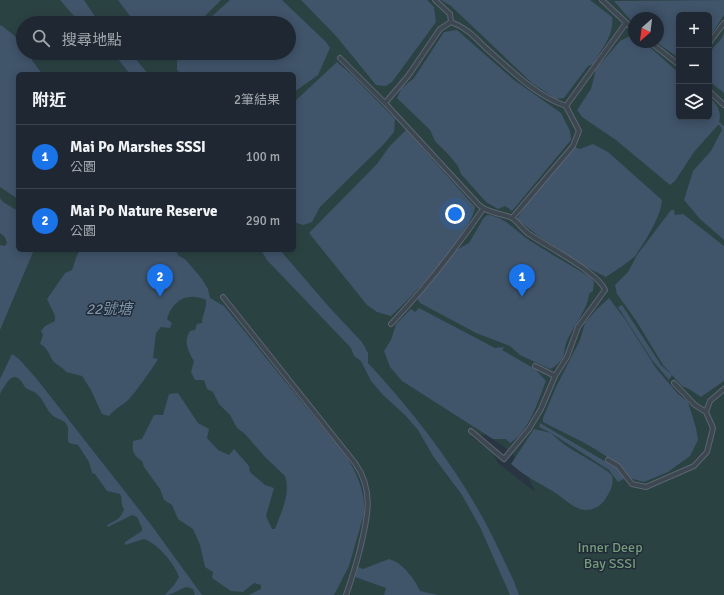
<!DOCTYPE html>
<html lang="zh-TW">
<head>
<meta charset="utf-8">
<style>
	:root { --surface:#1f2832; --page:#2c343e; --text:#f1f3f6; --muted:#a1a6ac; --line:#3c444d; --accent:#1a73e8 }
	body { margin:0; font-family:Signika,"Noto Sans TC",sans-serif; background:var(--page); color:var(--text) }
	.controls { position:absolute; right:12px; top:12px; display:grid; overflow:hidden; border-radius:6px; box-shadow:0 2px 10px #0003 }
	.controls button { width:36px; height:36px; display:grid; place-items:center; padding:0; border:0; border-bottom:1px solid var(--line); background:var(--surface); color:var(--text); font:20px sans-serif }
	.compass { position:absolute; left:628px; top:12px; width:36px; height:36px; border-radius:50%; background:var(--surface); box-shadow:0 2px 10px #0003; rotate:208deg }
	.you { position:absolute; left:455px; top:214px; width:14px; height:14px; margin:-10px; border:3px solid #fff; border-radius:50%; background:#1a73e8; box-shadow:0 0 0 6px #1a73e833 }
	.badge { display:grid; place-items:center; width:26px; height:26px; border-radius:50%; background:var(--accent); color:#fff; font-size:13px; font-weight:700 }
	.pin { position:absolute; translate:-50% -33px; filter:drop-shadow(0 1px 2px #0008) }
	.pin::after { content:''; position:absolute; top:21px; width:14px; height:12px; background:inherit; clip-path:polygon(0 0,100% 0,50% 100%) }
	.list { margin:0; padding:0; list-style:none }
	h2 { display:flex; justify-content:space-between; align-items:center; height:52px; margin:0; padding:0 16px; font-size:17px }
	h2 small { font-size:13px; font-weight:400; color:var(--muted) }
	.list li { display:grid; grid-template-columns:26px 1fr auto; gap:12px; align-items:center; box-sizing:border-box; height:64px; padding:0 16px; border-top:1px solid var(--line) }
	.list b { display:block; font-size:15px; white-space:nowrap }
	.list p { margin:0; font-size:13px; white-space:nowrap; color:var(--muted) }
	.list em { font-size:13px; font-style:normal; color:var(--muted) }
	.icon { flex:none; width:22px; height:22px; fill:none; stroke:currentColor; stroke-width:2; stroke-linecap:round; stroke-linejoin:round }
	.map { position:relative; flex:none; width:724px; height:595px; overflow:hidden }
	.search { position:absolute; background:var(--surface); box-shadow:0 2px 10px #0003; left:16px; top:16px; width:280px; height:44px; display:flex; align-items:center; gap:10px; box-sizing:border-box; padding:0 14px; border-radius:22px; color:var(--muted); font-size:15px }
	.panel { position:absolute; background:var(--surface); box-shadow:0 2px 10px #0003; left:16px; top:72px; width:280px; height:180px; border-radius:6px }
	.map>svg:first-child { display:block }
	.green { fill:#2b4243; fill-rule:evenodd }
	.water { fill:#40546a }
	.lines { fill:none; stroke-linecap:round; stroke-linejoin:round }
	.service-casing { stroke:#5b656f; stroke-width:6 }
	.service { stroke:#3d4752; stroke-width:4 }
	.labels { text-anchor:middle; stroke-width:3; stroke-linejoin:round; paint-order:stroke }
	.park-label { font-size:14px; fill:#739b7a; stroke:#222c38 }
	.water-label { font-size:15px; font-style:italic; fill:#7d94ac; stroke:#222c38 }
</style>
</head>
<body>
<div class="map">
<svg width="724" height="595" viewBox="0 0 724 595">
	<rect width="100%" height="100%" fill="#293542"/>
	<!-- green -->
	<path class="green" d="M0 0H724V595H0ZM679 15H709V117H679ZM634 18H658V42H634ZM23 23H289V53H23ZM18 74H294V250H18ZM486 435C513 450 523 463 535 492L498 463 493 453 470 436Z"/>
	<!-- water -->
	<path class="water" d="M60 0H84L96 18 102 23H80Z
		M118 0H221L198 23H135Z
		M230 0H282L326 42 330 48 318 75 294 92V74H181L177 70V61L184 53H289V23H208L211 17Z
		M301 0H427L434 7 436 22 392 82 386 86 376 85 336 36Z
		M441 0H590L612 17C615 35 601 49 593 64L588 66 564 98 556 99 532 83 451 6Z
		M724 0V15L709 38V15H679V58L656 42H658V18H634V24L614 1Z
		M1 25C11 33 23 40 23 53H27L42 74H18V199L0 187V26Z
		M457 30 514 80 561 113 570 131 571 140 512 211 505 206 498 209 486 202 461 174 458 166 448 154 435 141 430 130 397 98 401 89 414 78 444 32Z
		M724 32V93L709 81C709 71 706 57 713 48 718 42 722 40 724 32Z
		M634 34V42H644L679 73V117H709V97C717 104 722 112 719 122L724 126V240L700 219 684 200 693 171 711 151 722 130 720 125H718L694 152 675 181 670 185 616 140 582 117 577 110 591 89 596 69 620 41Z
		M113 53H131L148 74H130Z
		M337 62 352 75 395 119 394 132 383 145 320 207 312 222 303 225 294 222V102Z
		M406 130 475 207C473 230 410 300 391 316L377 312 367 305 309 233 377 164 389 147Z
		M593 144 608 152 662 200C661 217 645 241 636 255 632 260 612 273 606 277L584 266 537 235 517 219 531 197 574 147 580 149Z
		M0 198 3 202 18 211V250H34L0 330V245L5 246 7 243 5 237 0 233Z
		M671 210H674L675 215 683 214 724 246V381L701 397 689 389 682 386 663 365 637 322 617 294 615 285 628 272 637 255Z
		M487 215C503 216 514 229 526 238 547 252 569 264 590 277L594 282 593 291 589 294C587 313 570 329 565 347 564 351 565 355 562 359 559 363 555 367 550 369L520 355 510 346 476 333 420 303 418 300V295L454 251 469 243 483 219Z
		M80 250H176L178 255 186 260 202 279 208 289 210 298 224 306 346 456C357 473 366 493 364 514L349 566 334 595H249L261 589V585L254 583 243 592 231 591 212 578 213 572 205 567 200 545 193 529 178 519 172 505 164 500 160 489 144 467 142 461C133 455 132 451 133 441L142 439 154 415H163L169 394 178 393 198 423 209 429 207 438 218 450 229 455 234 449 249 466 250 472 265 485 274 488 266 516 272 529H275C281 512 291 495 285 476L265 457 245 434 237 428 230 415 219 404 213 392 207 389 204 380H195L191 372 194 361C188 351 183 341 190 331L195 330 197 324 202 323C202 315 207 308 206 300 187 291 172 301 167 319L172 323 170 328 161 327 156 333 153 358 158 359C155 365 131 399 126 402 118 408 116 408 109 416L102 414 91 390 82 376 66 372C63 367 58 366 54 362 49 356 48 347 40 344L43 335 41 331 45 326 55 321V316L47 299 65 273 72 270C75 263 75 257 80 250Z
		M261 250H280L330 308 362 342 368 353V363C420 419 467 481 499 550 506 565 514 579 519 595H510L480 527 462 495 433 456 418 430 405 415 383 395 371 381 361 361 354 356 351 348 267 260Z
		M609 298 625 319 656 368 678 394 688 402 696 428 698 440 690 456 668 472 644 482 629 478C614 454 569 436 543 422V418L556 387 580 340 585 323 597 309Z
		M622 305 661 365 672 375 669 380 652 360 618 307Z
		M419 308 495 348 504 347 502 350 535 369 546 381C538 401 529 432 510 443L506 439H493L402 381 390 367 384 351 391 340 396 324 411 309 415 312Z
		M12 354 19 359 36 378 152 526 202 595H195L193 589 187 587C178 589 174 595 165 595L174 585 179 577C174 563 158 544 144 539L125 545V542L142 531V528L137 517 132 515 108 527 107 525C116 520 121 519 124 509 120 504 123 499 120 494L107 491 95 474 92 473 89 462 78 445 69 443C66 437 70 431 67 425 64 419 57 420 52 415 46 409 44 401 38 395 35 391 27 390 25 387 19 377 14 372 6 384 3 389 1 390 0 395V379Z
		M540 423 618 469 625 478 618 482 609 470 551 433C568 451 593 459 612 475 614 485 611 490 606 498 602 505 595 510 586 510 575 510 566 500 557 494 542 484 525 477 511 464L534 429 551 433 539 427Z
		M389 559C403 563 414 578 420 591L438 595H384L386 588 355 577 358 567 363 569Z"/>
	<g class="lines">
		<defs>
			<path id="service" d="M435 0 450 14 451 22
				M602 0 634 30
				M650 42 679 65
				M709 43 724 23
				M340 58 385 103 479 205C488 213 499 213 510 217 517 220 522 229 529 234 546 246 598 272 605 290L578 327 567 357 555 376 541 409 529 429 504 459 471 431
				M709 91 724 105
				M385 103 408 76 440 29 451 22C469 29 474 37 487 49 512 71 535 95 566 106L579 131 573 146 512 218
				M566 106 626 23
				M223 297 355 463C374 490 368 516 361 545 357 562 352 578 346 595
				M391 324C425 288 455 250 483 209
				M535 366 555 376
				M674 383 695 405 706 412 710 401 724 389
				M608 460 618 466 632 484 646 487 694 466 707 452 713 428 706 412"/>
		</defs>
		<!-- service casing -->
		<use href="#service" class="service-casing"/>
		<!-- service -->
		<use href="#service" class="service"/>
	</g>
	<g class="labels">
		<!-- park labels -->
		<g class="park-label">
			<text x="610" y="552">Inner Deep<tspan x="610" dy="16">Bay SSSI</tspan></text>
		</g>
		<!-- water labels -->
		<g class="water-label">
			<text x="109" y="314">22號塘</text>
		</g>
	</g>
</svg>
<div class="controls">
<button>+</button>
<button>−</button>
<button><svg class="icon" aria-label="layers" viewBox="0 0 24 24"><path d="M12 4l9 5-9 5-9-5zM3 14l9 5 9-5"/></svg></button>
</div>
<svg class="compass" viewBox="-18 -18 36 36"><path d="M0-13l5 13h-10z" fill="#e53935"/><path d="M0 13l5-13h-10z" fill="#a1a6ac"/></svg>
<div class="you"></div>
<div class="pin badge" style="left:522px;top:297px">1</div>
<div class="pin badge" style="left:160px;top:297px">2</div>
<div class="search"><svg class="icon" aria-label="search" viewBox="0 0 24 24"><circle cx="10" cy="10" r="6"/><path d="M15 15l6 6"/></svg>搜尋地點</div>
<section class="panel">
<h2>附近<small>2筆結果</small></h2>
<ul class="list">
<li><span class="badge">1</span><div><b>Mai Po Marshes SSSI</b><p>公園</p></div><em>100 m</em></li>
<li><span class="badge">2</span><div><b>Mai Po Nature Reserve</b><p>公園</p></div><em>290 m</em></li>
</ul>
</section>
</div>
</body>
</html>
